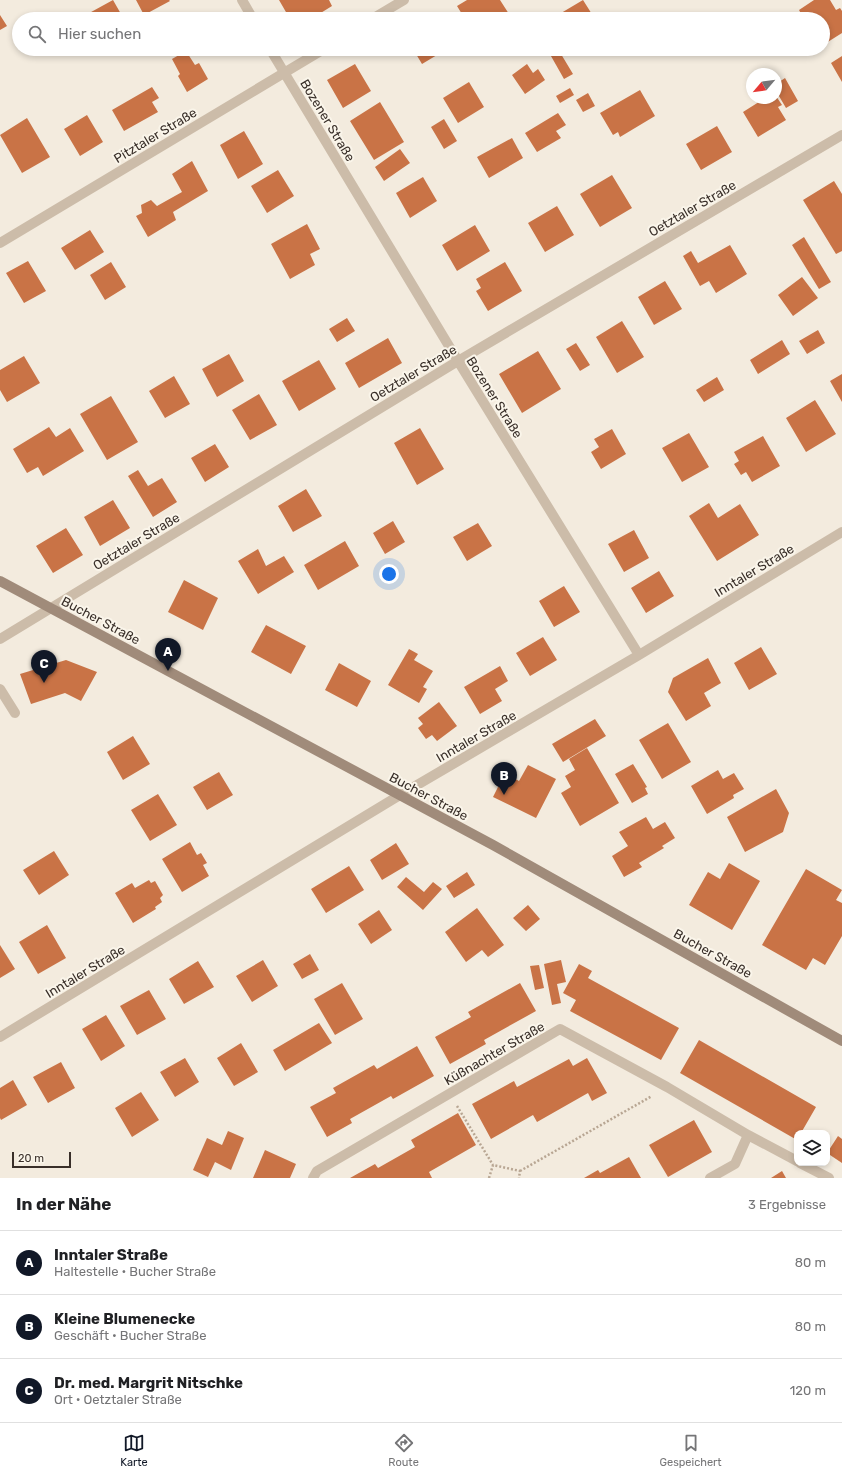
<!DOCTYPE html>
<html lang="de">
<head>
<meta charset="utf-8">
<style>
	:root { --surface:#fff; --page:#f2f2f2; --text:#202124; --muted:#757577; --line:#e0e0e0; --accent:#111827 }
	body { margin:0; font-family:Rubik,sans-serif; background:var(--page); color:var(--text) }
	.controls { position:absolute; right:12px; bottom:12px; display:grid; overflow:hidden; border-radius:8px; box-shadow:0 2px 6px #0003 }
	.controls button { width:36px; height:36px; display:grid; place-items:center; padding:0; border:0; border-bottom:1px solid var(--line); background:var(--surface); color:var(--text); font:20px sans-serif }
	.compass { position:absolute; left:746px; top:68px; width:36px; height:36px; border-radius:50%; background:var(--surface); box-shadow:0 2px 6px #0003; rotate:241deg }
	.scale { position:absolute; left:12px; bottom:10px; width:59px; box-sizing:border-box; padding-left:4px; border:2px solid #392f29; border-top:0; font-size:11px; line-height:14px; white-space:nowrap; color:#392f29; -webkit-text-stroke:3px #faf5ea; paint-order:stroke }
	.you { position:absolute; left:389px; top:574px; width:14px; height:14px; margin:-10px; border:3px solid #fff; border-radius:50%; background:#1a73e8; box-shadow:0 0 0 6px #1a73e833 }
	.badge { display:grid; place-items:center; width:26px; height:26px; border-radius:50%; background:var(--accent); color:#fff; font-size:13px; font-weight:700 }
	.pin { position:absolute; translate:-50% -33px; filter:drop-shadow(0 1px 2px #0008) }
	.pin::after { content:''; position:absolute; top:21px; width:14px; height:12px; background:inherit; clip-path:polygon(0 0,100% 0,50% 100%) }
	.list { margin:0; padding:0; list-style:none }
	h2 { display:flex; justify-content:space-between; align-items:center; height:52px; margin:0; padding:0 16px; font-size:17px }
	h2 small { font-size:13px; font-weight:400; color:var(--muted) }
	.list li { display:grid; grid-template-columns:26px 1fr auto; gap:12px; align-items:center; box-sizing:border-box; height:64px; padding:0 16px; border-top:1px solid var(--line) }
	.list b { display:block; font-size:15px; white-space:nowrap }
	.list p { margin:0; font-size:13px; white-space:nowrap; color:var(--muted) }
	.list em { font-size:13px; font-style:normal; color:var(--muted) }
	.icon { flex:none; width:22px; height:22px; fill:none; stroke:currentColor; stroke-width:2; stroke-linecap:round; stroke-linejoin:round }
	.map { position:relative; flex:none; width:842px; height:1178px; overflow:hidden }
	.search { position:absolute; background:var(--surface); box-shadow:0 2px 6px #0003; left:12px; right:12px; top:12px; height:44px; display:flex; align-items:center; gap:10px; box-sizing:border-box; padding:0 14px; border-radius:22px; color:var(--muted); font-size:15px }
	.sheet { height:244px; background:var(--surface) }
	nav { display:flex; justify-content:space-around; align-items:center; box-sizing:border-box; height:56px; border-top:1px solid var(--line); background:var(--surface); font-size:11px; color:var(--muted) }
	nav a { display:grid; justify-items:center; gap:2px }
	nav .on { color:var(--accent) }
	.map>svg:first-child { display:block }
	.building { fill:#c97346 }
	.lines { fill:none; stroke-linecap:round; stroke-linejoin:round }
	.path { stroke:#b8a693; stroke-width:2.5; stroke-dasharray:2 2; stroke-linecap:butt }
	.service { stroke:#ccbca9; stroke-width:10 }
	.minor { stroke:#ccbca9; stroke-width:10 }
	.secondary { stroke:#a08b7a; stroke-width:10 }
	.labels { text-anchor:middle; stroke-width:4; stroke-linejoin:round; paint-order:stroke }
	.street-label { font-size:13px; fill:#392f29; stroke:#faf5ea }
</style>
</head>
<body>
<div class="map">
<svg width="842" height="1178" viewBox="0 0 842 1178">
	<rect width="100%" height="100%" fill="#f3ebde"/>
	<!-- building -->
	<path class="building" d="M113 0 121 14 112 19H83L82 17Z
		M136 0H169L170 1 144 15Z
		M279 0H329L332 6 311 19H290Z
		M467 0H500L509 14 501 19H465L457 6Z
		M583 0 595 19H551Z
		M814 0H830L836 10 840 8 842 11V33L823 45V19H804L799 10Z
		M0 15 7 26 0 30Z
		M413 49H447L422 64Z
		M547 49H558L573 74 564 79Z
		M186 51 195 65 199 63 208 79 187 92 178 76 180 74 172 59Z
		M842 56V82L831 63Z
		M355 64 371 91 343 108 327 80Z
		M527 64 533 73 538 69 545 80 525 94 512 75Z
		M785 78 798 101 786 108 776 91V84Z
		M469 82 484 107 458 123 443 98Z
		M152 87 159 98 152 102 158 112 124 131 112 110Z
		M570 88 574 95 560 103 556 96Z
		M640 90 655 116 620 137 618 132 613 135 600 113Z
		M588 93 595 106 583 112 576 100Z
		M776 96 782 105 778 107 786 120 758 137 743 112 765 98H776Z
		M380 102 404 142 374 160 350 121Z
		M558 113 566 125 556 131 561 138 537 152 525 133Z
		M87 115 103 142 80 156 64 129Z
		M27 118 50 157 22 173 0 135Z
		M444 119 457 141 444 149 431 127Z
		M717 126 732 152 701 170 686 144Z
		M244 131 263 164 238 179 220 145Z
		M512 138 523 158 489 178 477 157Z
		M400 149 410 163 384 181 375 167Z
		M192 161 208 191 173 212 176 220 148 237 136 216 142 213 141 205 151 200 157 206 182 192 172 174Z
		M278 170 294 196 267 213 251 186Z
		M612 175 632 208 600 227 580 194Z
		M423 177 437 201 410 218 396 193Z
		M834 181 842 194V251L836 254 803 200Z
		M557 206 574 235 545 252 528 223Z
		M307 224 320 249 310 254 315 265 290 279 271 244Z
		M475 225 490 251 457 271 442 245Z
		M90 230 104 252 75 270 61 248Z
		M804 237 831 282 819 289 792 245Z
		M730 245 747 274 716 293 709 281 700 286 683 256 691 251 698 263Z
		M28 261 46 291 24 303 6 273Z
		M111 262 126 287 105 300 90 275Z
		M505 262 522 291 488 311 476 291 481 288 476 279Z
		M802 277 818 298 793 316 778 295Z
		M665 281 682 309 654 325 638 297Z
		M347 318 355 331 337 342 329 329Z
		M622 321 644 357 617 373 596 337Z
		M818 330 825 343 807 354 799 341Z
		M388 338 402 363 359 388 345 363Z
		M782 340 790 354 758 374 750 360Z
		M576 343 590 365 580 371 566 349Z
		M538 351 561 389 522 413 499 374Z
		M229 354 244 381 217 397 202 369Z
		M24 356 40 383 7 402 0 390V370Z
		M319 360 336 389 299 411 282 381Z
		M842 374V402L830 381Z
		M174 376 190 404 165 418 149 391Z
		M717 377 724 390 704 402 696 390Z
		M259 394 277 425 250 440 232 410Z
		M111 396 138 442 107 460 80 414Z
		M815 400 836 434 806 452 786 418Z
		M49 427 56 437 70 428 84 451 43 476 38 467 27 473 13 449Z
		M420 428 444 469 417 485 394 443Z
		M612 429 626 454 601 469 591 452 599 447 594 439Z
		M689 433 709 467 682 482 662 448Z
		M763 436 780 466 752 482 746 472 741 475 734 464 739 461 734 452Z
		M215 444 229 467 205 482 191 458Z
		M138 470 148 486 162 478 177 502 153 517 128 476Z
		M306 489 322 516 293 532 278 506Z
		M113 500 130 528 100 546 84 517Z
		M709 503 718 518 740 504 759 535 717 561 689 516Z
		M393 521 405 542 385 554 373 533Z
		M478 523 492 546 467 561 453 537Z
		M66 528 83 555 53 573 36 546Z
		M634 530 649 558 624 572 608 544Z
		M345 541 359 566 318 590 304 565Z
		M258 549 266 566 284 556 294 572 258 594 238 561Z
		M659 571 674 596 646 613 631 588Z
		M184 580 218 598 203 630 168 612Z
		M564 586 580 612 554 627 539 601Z
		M266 625 306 646 291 674 251 652Z
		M543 637 557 660 530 676 516 653Z
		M761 647 777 674 749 690 734 663Z
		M409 649 418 654 414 660 433 671 423 687 427 689 419 703 388 685Z
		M708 658 721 683 704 693 711 706 686 721 668 692 673 678Z
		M66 660 97 672 81 701 65 693 31 704 20 674Z
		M339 663 371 681 357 707 325 690Z
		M500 666 508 681 495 689 502 701 480 714 464 687Z
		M439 702 457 726 437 741 432 735 426 739 418 728 423 724 418 718Z
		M595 719 606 736 563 762 552 744Z
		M668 723 691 762 662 779 639 740Z
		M133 736 150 764 123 780 107 752Z
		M587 748 619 803 580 826 561 793 571 787 565 776 575 770 569 759Z
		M633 764 647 787 645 788 648 794 632 803 615 774Z
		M528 765 556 779 536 818 493 797 505 773 519 781Z
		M718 770 723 779 734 773 744 789 733 795 734 798 707 814 691 786Z
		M219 772 233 795 207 810 193 787Z
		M776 789 789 813 783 832 745 852 727 817Z
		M158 794 177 825 150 841 131 810Z
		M646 817 653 829 665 822 675 838 662 846 664 848 639 863 642 867 624 877 612 856 628 846 619 832Z
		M190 842 197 855 201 853 207 863 203 865 209 876 182 892 162 859Z
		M396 843 409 864 382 880 370 860Z
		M54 851 69 875 39 895 23 870Z
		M729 863 760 881 732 930 689 905 708 872 720 879Z
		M349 866 364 890 326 913 311 889Z
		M806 869 842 890 836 900 842 903V936L825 965 813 958 806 970 762 945Z
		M467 872 475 885 454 898 446 886Z
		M406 877 424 892 433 882 442 889 423 910 397 887Z
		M149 880 151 883 155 881 163 895 160 898 162 902 155 907 156 909 133 923 115 893 132 883 135 888Z
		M528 905 540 919 526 931 513 918Z
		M477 908 504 945 488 957 482 950 466 962 445 932Z
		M379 910 392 930 371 944 358 924Z
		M47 925 66 958 38 974 19 942Z
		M0 945 15 969 0 978Z
		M310 954 319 970 302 979 293 964Z
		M263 960 278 986 252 1002 236 976Z
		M561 960 566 982 557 984 561 1003 552 1005 544 964Z
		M198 961 214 987 184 1004 169 979Z
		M579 964 592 971 588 978 679 1028 661 1060 570 1011 576 1000 563 993Z
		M539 965 544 988 535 990 530 966Z
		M342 983 363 1019 335 1035 314 999Z
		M520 983 536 1011 484 1040 486 1044 450 1064 435 1037 471 1017 468 1012Z
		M149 990 166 1019 137 1035 120 1006Z
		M106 1015 125 1046 101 1061 82 1029Z
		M319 1023 332 1043 285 1071 273 1050Z
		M699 1040 816 1107 801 1133H797V1140L680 1073Z
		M241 1043 258 1072 234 1086 217 1058Z
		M417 1046 434 1076 393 1099 391 1096 350 1119 352 1123 327 1137 310 1107 336 1093 333 1088 374 1065 377 1069Z
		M185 1058 199 1082 175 1097 160 1072Z
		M587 1058 607 1093 592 1101 588 1093 537 1122 533 1115 491 1139 472 1104 514 1081 517 1087 569 1059 573 1066Z
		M61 1062 75 1088 48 1103 33 1077Z
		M13 1080 27 1105 1 1120 0 1118V1088Z
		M141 1092 159 1120 132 1137 115 1108Z
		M458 1113 476 1145 429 1172 432 1178H350L375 1164 378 1168 415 1147 411 1140Z
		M694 1120 712 1152 668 1177 649 1145Z
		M228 1131 244 1138 231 1170 215 1162 208 1177 193 1170 207 1138 222 1145Z
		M838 1136 842 1139V1163L827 1153Z
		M265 1150 296 1164 290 1178H253Z
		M629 1157 641 1178H584L598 1170 600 1173Z
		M782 1171 786 1178H771Z"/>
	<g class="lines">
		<!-- path -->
		<path class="path" d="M457 1106 493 1165
			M520 1171 652 1096
			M489 1178 493 1165 520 1171 519 1178"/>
		<!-- service -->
		<path class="service" d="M0 689 15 713"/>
		<!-- minor -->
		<path class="minor" d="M242 0 253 19
			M372 19 404 0
			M270 49 458 361 639 655
			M0 243 324 49
			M0 639 458 361 842 135
			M0 1037 400 795 639 655 842 532
			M800 1163 829 1178
			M313 1178 317 1171 560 1029 667 1087 748 1135 797 1161
			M710 1178 735 1164 748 1135"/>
		<!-- secondary -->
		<path class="secondary" d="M0 581 493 845 842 1041"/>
	</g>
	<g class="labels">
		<!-- street labels -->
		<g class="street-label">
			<text transform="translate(328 120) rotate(59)" y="5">Bozener Straße</text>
			<text transform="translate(155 135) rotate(-31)" y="5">Pitztaler Straße</text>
			<text transform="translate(692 208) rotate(-30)" y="5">Oetztaler Straße</text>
			<text transform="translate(413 373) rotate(-31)" y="5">Oetztaler Straße</text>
			<text transform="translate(495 397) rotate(58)" y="5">Bozener Straße</text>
			<text transform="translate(136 541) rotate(-31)" y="5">Oetztaler Straße</text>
			<text transform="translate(754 570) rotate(-31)" y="5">Inntaler Straße</text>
			<text transform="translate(101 620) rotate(28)" y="5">Bucher Straße</text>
			<text transform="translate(476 736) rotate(-30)" y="5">Inntaler Straße</text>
			<text transform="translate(429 796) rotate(28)" y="5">Bucher Straße</text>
			<text transform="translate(713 953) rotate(29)" y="5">Bucher Straße</text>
			<text transform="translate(85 971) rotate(-31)" y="5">Inntaler Straße</text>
			<text transform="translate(494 1053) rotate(-30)" y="5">Küßnachter Straße</text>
		</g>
	</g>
</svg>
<div class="controls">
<button><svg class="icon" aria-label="layers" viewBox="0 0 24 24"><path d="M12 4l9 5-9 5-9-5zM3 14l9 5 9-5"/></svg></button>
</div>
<svg class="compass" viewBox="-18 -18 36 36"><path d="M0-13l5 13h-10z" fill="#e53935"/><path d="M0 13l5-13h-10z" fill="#757577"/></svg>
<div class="scale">20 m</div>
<div class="you"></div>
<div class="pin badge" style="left:168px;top:671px">A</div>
<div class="pin badge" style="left:504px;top:795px">B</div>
<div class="pin badge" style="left:44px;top:683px">C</div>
<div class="search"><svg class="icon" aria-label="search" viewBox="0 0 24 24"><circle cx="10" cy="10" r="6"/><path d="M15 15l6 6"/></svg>Hier suchen</div>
</div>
<section class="sheet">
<h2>In der Nähe<small>3 Ergebnisse</small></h2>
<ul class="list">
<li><span class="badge">A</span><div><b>Inntaler Straße</b><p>Haltestelle · Bucher Straße</p></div><em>80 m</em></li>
<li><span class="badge">B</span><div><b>Kleine Blumenecke</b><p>Geschäft · Bucher Straße</p></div><em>80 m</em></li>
<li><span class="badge">C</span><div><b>Dr. med. Margrit Nitschke</b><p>Ort · Oetztaler Straße</p></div><em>120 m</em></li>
</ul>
</section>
<nav>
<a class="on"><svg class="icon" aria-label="map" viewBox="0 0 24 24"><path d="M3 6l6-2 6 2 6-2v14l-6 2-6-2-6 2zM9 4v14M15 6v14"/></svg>Karte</a>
<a><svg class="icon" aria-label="directions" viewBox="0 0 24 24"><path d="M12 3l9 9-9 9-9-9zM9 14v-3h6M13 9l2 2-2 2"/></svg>Route</a>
<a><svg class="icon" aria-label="saved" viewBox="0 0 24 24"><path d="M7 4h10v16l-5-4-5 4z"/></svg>Gespeichert</a>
</nav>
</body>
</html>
